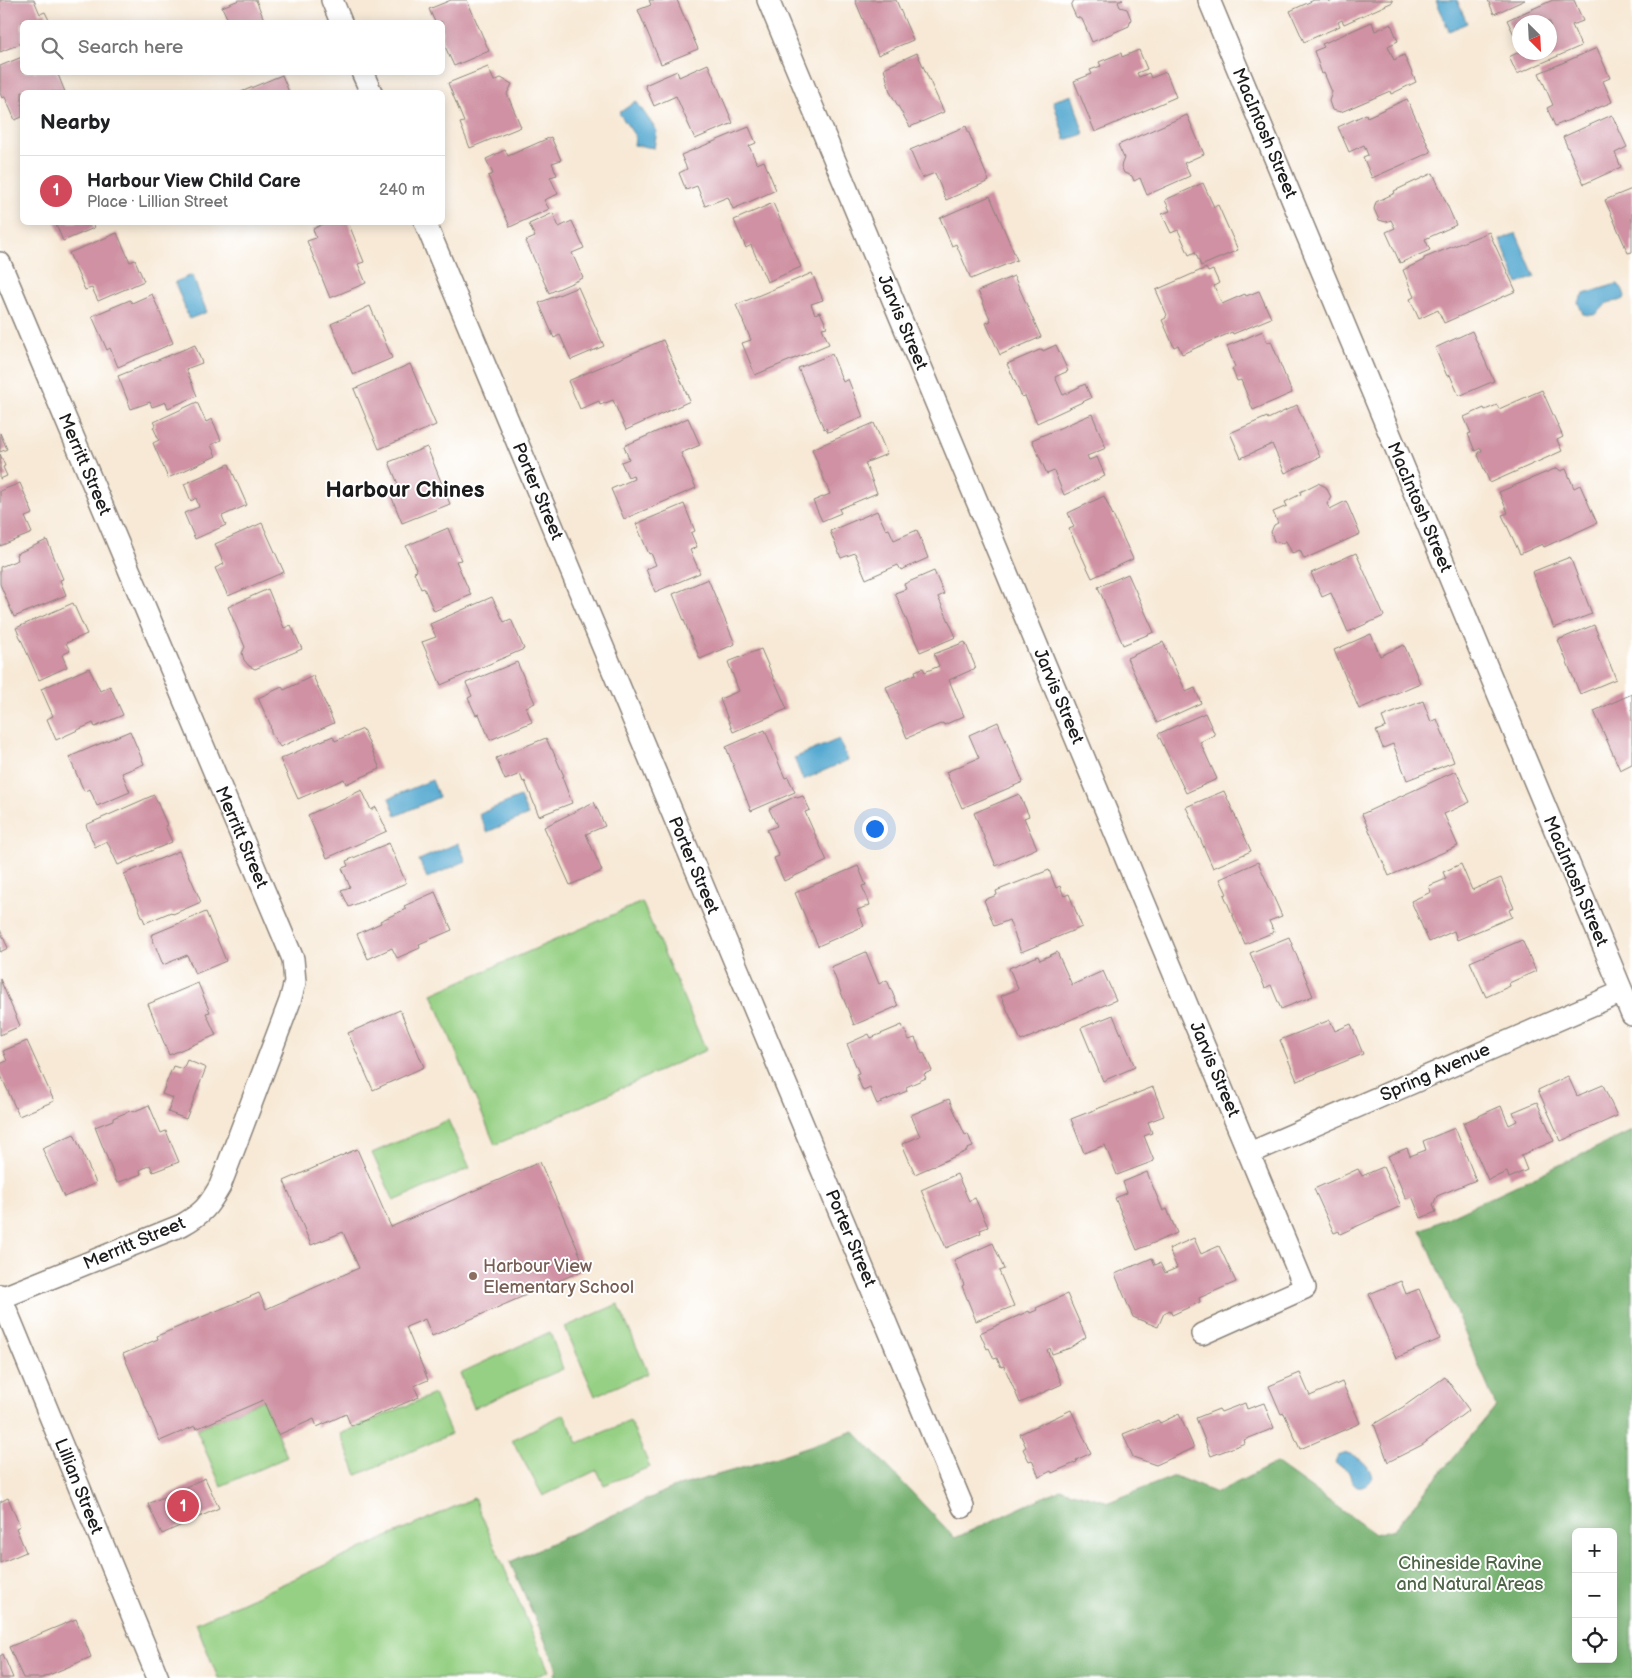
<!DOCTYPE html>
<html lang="en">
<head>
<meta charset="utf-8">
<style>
	:root { --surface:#fff; --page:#f6f6f6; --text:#202124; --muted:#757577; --line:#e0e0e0; --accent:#d1495b }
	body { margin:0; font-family:"Balsamiq Sans",sans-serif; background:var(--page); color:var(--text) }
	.controls { position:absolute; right:15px; bottom:15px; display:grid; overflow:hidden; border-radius:8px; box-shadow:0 2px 12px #0003 }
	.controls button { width:45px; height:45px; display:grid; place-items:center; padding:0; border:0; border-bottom:1px solid var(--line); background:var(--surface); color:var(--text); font:25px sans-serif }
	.compass { position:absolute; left:1512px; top:15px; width:45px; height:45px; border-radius:50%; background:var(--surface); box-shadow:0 2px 12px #0003; rotate:156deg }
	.you { position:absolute; left:874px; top:828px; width:18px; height:18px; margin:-12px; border:4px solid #fff; border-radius:50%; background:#1a73e8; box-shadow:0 0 0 8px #1a73e833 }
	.badge { display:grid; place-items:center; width:32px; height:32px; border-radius:50%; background:var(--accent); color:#fff; font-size:16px; font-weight:700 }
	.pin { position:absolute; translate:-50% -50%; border:2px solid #fff; box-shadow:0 1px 5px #0006 }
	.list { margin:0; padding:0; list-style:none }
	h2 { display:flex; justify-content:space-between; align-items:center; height:65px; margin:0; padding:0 20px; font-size:21px }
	h2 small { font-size:16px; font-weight:400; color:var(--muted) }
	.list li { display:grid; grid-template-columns:32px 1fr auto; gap:15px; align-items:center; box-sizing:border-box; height:70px; padding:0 20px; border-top:1px solid var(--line) }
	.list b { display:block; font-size:19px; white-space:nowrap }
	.list p { margin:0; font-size:16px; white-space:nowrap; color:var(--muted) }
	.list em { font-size:16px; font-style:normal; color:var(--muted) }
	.icon { flex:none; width:28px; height:28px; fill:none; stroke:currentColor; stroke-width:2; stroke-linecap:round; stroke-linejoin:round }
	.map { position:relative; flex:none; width:1632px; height:1678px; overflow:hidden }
	.search { position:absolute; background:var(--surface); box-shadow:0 2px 12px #0003; left:20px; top:20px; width:425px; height:55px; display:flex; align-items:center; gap:12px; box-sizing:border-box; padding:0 18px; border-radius:8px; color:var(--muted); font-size:19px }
	.panel { position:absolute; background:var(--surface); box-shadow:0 2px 12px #0003; left:20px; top:90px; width:425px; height:135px; border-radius:8px }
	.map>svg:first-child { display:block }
	.green { fill:#96d084; stroke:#597650 }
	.forest { fill:#78b272; stroke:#4a6747; fill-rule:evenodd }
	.water { fill:#54a9d0; stroke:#386276 }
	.building { fill:#cf91a3 }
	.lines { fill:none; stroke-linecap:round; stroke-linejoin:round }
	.minor-casing { stroke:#8a8279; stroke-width:24 }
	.minor { stroke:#fff; stroke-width:21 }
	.education-dot { fill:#8d6e63; stroke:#fff; stroke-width:2 }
	.labels { text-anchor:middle; stroke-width:4; stroke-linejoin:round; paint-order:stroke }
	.street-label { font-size:18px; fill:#1c1c1c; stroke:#fff }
	.education-label { font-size:18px; fill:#785e54; stroke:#fff; text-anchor:start }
	.park-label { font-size:18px; fill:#4d6446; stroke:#fff }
	.district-label { font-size:22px; font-weight:bold; fill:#1c1c1c; stroke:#fff }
</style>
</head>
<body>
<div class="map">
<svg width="1632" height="1678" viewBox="0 0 1632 1678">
	<rect width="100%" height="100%" fill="#fff"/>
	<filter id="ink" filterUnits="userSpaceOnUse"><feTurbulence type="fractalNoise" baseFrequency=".02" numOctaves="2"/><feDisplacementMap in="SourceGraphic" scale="10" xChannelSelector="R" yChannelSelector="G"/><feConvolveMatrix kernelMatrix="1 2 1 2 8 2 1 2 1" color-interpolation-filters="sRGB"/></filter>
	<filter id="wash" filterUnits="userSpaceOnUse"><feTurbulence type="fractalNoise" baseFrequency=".0096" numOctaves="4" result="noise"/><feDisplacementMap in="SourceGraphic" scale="20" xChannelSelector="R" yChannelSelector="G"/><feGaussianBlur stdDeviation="1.12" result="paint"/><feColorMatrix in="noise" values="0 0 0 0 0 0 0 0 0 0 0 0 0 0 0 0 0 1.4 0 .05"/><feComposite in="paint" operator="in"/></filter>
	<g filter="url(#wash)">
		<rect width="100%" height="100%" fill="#f7e9d6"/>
		<!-- green -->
		<path class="green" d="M642 902 706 1050 495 1145 432 994Z
			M448 1120 470 1168 394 1201 372 1153Z
			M618 1304 648 1373 595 1396 565 1327Z
			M550 1332 563 1369 474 1408 460 1373Z
			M434 1394 451 1434 357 1475 340 1434Z
			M263 1400 287 1457 221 1486 196 1429Z
			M564 1414 578 1443 630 1421 650 1467 604 1485 597 1470 543 1496 512 1440Z
			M474 1498 549 1671 533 1678H218L196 1623Z"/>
		<!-- forest -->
		<path class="forest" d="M1632 1131V1678H554L557 1668 510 1562 672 1488 759 1463 854 1431 955 1538 1061 1489 1109 1502 1175 1476 1216 1493 1276 1463 1375 1534 1394 1529 1496 1406 1421 1230ZM1576 1532H1613V1659H1576Z"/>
		<!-- water -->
		<path class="water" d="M1436 0H1457L1467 23 1449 31Z
			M1072 95 1084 134 1065 140 1053 101Z
			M636 101 657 131 654 148 634 145 635 136 619 113Z
			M1516 233 1535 277 1518 284 1500 240Z
			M192 275 207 312 189 319 175 282Z
			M1616 284C1622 286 1623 290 1625 296L1624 299C1619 302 1612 301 1608 303 1597 310 1601 318 1583 314L1578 302 1584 294Z
			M839 739 848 760 803 780 794 758Z
			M432 780 439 797 396 816 389 798Z
			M520 797 528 815 487 832 479 814Z
			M458 843 466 861 427 878 419 860Z
			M1347 1453C1359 1457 1371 1465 1372 1479 1368 1485 1359 1492 1353 1483 1350 1480 1351 1475 1348 1471 1345 1467 1339 1466 1335 1463L1338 1456Z"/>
		<g id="blocks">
			<!-- building -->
			<path class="building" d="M0 0H34L40 14 45 12 50 22H22V43L0 52Z
				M239 0H256L265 22H229L222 7Z
				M451 0H467L489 51 454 66 442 40V22H435L429 9Z
				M649 0H677L698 49 661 64 638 10 651 5Z
				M855 0H896L913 40 878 55Z
				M1074 0H1123L1118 2 1120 7 1127 9 1131 19 1129 26 1092 42 1082 19 1076 17 1071 6Z
				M1314 0H1329L1330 2 1334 0H1392L1393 2 1344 24 1342 20 1338 22 1340 26 1304 42 1290 11Z
				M1488 0H1525L1494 14Z
				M1553 0H1574L1583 21 1572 25 1581 46 1517 74 1509 57 1519 52H1550V22H1520V47L1507 20Z
				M1372 22 1375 31 1391 24 1398 41 1388 46 1394 60 1404 55 1416 82 1391 94 1390 91 1341 112 1332 110 1329 101 1332 92 1324 73 1322 74 1314 51 1324 47 1322 44Z
				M1597 48 1610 78 1603 81 1612 102 1555 126 1547 108 1553 105 1539 73Z
				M1139 50 1147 69 1137 73 1139 77 1149 73 1151 78 1166 72 1176 97 1095 132 1074 81 1092 74 1090 70 1101 66 1099 62 1121 53 1122 57Z
				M917 53 944 112 910 127 890 92 884 68Z
				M22 57V72H57L65 92H22V117L15 120 5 97 2 98 0 93V66Z
				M708 64 733 123 695 139 676 96 654 106 645 85 677 71 679 77Z
				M488 67 494 81 501 78 512 84 507 94 521 127 470 148 460 123 464 122 448 83Z
				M282 75 289 92H241Z
				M1407 99 1431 152 1372 178 1363 157 1368 155 1364 145 1349 152 1338 127 1366 114 1367 117Z
				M1187 115 1204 154 1184 163 1190 176 1147 195 1140 178 1134 181 1132 176 1124 173 1121 166 1124 158 1118 145Z
				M1612 115 1627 147 1615 153 1621 167 1584 184 1563 137Z
				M966 126 989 181 946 200 935 173 922 178 910 150Z
				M749 127 756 143 749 146 757 164 764 161 776 190 733 209 728 197 705 206 697 186 686 190 679 173 687 169 681 155Z
				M551 137 561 160 552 163 557 175 550 177 558 194 544 200 549 209 510 227 488 176 493 174 486 159 505 150 508 156Z
				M1433 173 1456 225 1425 239 1430 250 1400 263 1386 232 1395 228 1391 220 1386 222 1379 220 1374 209 1376 202 1395 193 1394 191Z
				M1203 183 1214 207 1218 205 1238 250 1201 266 1195 252 1189 255 1178 230 1171 233 1162 214 1170 211 1165 200Z
				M1632 189V252L1628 253 1605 200Z
				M990 196 1017 260 971 279 956 244 952 246 940 218Z
				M773 203 801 267 767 282 751 245 746 248 734 220Z
				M553 213 559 227 572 221 584 248 572 253 583 278 549 293 526 241 535 237 529 224Z
				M55 222H92L94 228 63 241Z
				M327 222H348L364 262 358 264 366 283 330 298 307 241 316 238 313 229Z
				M1489 232 1516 291 1444 323 1438 310 1419 319 1410 299 1414 297 1403 270 1424 260V258Z
				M117 233 130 262 135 260 144 281 98 301 92 288 85 290 69 253Z
				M1206 268 1208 272 1213 270 1219 283 1214 286 1222 304 1245 294 1246 296 1259 291 1271 318 1233 334 1232 332 1182 354 1178 345 1174 347 1162 320 1166 318V316L1167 315 1156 290Z
				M812 273 823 300 811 304 815 314 820 312 827 327 822 328 829 344 755 375 742 343 751 340 736 305Z
				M1014 276 1041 337 1000 355 986 323 991 321 978 291Z
				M578 287 604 346 571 360 560 335 554 338 539 303Z
				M152 294 173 343 118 367 110 348 107 350 92 316 130 300 132 303Z
				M370 306 392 358 353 375 331 324Z
				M1263 331 1267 343 1271 341 1292 393 1253 410 1241 380 1237 381 1232 369 1235 367 1227 346Z
				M1472 331 1494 381 1459 396 1450 375 1447 376 1435 348Z
				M663 340 690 401 626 430 613 400 600 405 599 401 580 409 568 381Z
				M195 345 202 363 186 369 197 396 168 408 166 402 152 407 150 402 131 409 118 376Z
				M1056 345 1068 371 1055 377 1063 395 1085 384 1091 398 1037 423 1025 396 1022 397 1007 364 1042 349 1043 351Z
				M832 354 843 382 848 379 863 417 828 432 826 428 824 429 798 368Z
				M410 364 436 425 379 449 354 389Z
				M1542 390 1563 437 1557 440 1562 451 1490 483 1478 455 1479 454 1478 452 1482 451 1481 448 1475 451 1468 434 1471 433 1464 417 1484 408 1485 410 1497 405 1499 409Z
				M197 402 206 422 212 419 221 440 211 445 216 456 168 478 153 443 159 440 153 427 156 425 154 422Z
				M1297 405 1320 457 1285 473 1272 444 1241 458 1230 433 1267 417 1268 419Z
				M1092 414 1106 448 1087 456 1089 460 1097 457 1105 476 1064 495 1054 471 1047 474 1032 440Z
				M688 418 700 445 681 453 696 488 624 519 611 489 634 479 633 475 628 477 621 462 629 459 624 446Z
				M874 423 887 454 865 463 877 493 839 509 841 513 822 521 813 501 830 494 812 449Z
				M0 433 7 449 0 452Z
				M427 447 450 504 402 523 388 488 398 484 389 462Z
				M0 454 5 466 3 467 7 476 0 479Z
				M229 464 247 505 222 516 226 525 195 539 184 513 199 507 196 498 191 501 184 484Z
				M1557 468 1561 471 1566 469 1574 488 1580 485 1597 523 1544 547 1542 544 1520 554 1502 515 1508 513 1499 492Z
				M20 483 33 514 25 517 32 533 0 546V491Z
				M1318 483 1326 487 1331 497 1327 504 1330 509 1346 501 1360 534 1304 559 1300 550 1292 553 1286 541 1282 543 1274 541 1271 532 1274 525 1278 523 1273 512 1287 506 1285 502 1301 494 1300 492Z
				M1104 496 1133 559 1092 578 1069 529 1074 527 1068 513Z
				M684 504 695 531 691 533 697 547 690 550 700 573 655 592 646 569 656 565 651 553 649 554 636 524Z
				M877 511 886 530 889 529 894 540 917 530 928 558 901 570 898 565 866 579 855 553 841 558 830 531Z
				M262 523 284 572 228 596 215 568 224 564 215 544Z
				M448 528 461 560 456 561 471 595 434 611 424 588 421 589 414 572 417 571 406 546Z
				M47 540 63 579 60 580 66 595 14 617 0 584V567L18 560 16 554Z
				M1356 553 1384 616 1348 632 1331 593 1322 597 1311 573Z
				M1570 557 1592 614 1554 628 1532 572Z
				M934 571 944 594 938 597 956 637 920 652 895 593 906 589 904 584Z
				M1128 574 1154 632 1123 645 1098 587Z
				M708 579 735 644 700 659 673 594Z
				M268 589 284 628 291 625 302 649 255 669 249 666 244 660 242 653 245 647 228 607Z
				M492 597 504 622 511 619 524 649 441 685 422 642 436 637 430 624Z
				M73 603 87 634 66 643 70 651 62 655 67 667 39 680 16 628Z
				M1594 625 1616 679 1580 694 1558 640Z
				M1371 634 1380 656 1404 645 1420 683 1359 709 1334 650Z
				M965 642 976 668 949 680 964 716 944 725 943 723 907 738 886 687 916 674 915 671 923 668 925 672 939 666 934 654Z
				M1163 642 1186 692 1195 688 1201 703 1157 723 1127 658Z
				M761 649 787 709 733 732 720 699 739 691 728 662Z
				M517 662 535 703 526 707 532 722 490 740 479 714 476 715 468 698 472 696 466 683Z
				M89 668 100 691 110 686 123 715 95 727 93 723 56 740 47 719 53 716 41 689Z
				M313 676 334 723 280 747 271 733 270 724 258 698 282 687 284 690Z
				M1632 694V764L1620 770 1594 711Z
				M1423 701 1431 722 1437 719 1454 762 1407 780 1393 744 1383 748 1376 731 1386 727 1382 717Z
				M1205 713 1215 735 1200 742 1217 779 1186 793 1158 734Z
				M998 722 1023 782 962 808 946 772 979 758 969 735Z
				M363 729 380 769 346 784 344 779 298 799 280 759 333 736 335 741Z
				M765 730 785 778 788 777 795 792 751 811 726 747Z
				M130 731 144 764 122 773 130 792 97 806 90 789 84 791 69 757Z
				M546 738 551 749H552L564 776 562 777 572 803 539 816 525 781 523 782 520 774 505 780 496 758Z
				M1456 771 1470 802 1444 814 1458 846 1389 876 1362 814Z
				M362 790 371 810 376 807 387 831 327 858 308 815Z
				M1224 791 1251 851 1213 868 1186 807Z
				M1019 794 1029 816 1024 818 1037 848 996 866 974 813Z
				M154 795 167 825 165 826 172 842 118 865 107 841 95 847 86 825Z
				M796 796 797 798 803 796 810 810 805 812 827 861 784 881 774 858 779 856 767 830 777 826 769 809Z
				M594 802 605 826 586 834 602 871 570 885 544 827Z
				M389 843 406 883 349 907 341 890 350 887 342 868 348 866 346 861Z
				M179 851 201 902 173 914 171 912 145 923 124 874Z
				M1258 862 1282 916 1269 921 1274 932 1245 944 1224 895 1227 894 1220 879Z
				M1461 864 1472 890 1501 878 1514 908 1509 910 1512 917 1457 940 1454 931 1429 942 1411 901 1431 892 1429 886 1446 879 1443 872Z
				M858 866 866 885 862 886 870 905 857 910 864 926 818 946 795 893Z
				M1049 870 1056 888 1060 886 1064 896 1069 894 1082 927 1021 952 1009 920 994 926 984 900 997 895 996 891Z
				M435 892 452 930 419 944 420 948 397 958 392 948 368 959 357 934 381 923 380 921 406 909 404 906Z
				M206 912 226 961 195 974 187 955 163 965 151 935Z
				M0 930 8 948 0 952Z
				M1289 937 1313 996 1281 1009 1271 985 1265 988 1250 953Z
				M1522 940 1536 971 1509 983 1510 986 1486 997 1470 962Z
				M866 952 879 984 887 980 898 1006 854 1025 831 967Z
				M1057 952 1072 985 1103 971 1116 1000 1021 1041 1001 996 1018 989 1009 968 1038 956 1040 960Z
				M0 979 20 1026 0 1035Z
				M198 983 210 1012 206 1013 216 1035 169 1055 148 1004Z
				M400 1010 424 1067 373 1090 348 1033Z
				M1113 1015 1135 1067 1103 1081 1081 1028Z
				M1330 1020 1335 1031 1351 1024 1363 1054 1297 1081 1280 1040Z
				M902 1025 909 1040 915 1038 922 1054 924 1053 932 1071 924 1074 926 1078 906 1087 907 1091 877 1104 870 1088 863 1091 856 1074 859 1073 847 1044 869 1034 871 1038Z
				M27 1041 54 1101 19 1116 0 1073V1064L7 1061 3 1051Z
				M187 1060 206 1068 186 1119 168 1112 173 1098 162 1094 173 1066 183 1069Z
				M1568 1076 1577 1096 1603 1085 1617 1116 1561 1141 1538 1090Z
				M1153 1087 1164 1116 1148 1122 1152 1133 1144 1136 1154 1161 1117 1175 1105 1145 1084 1153 1071 1119Z
				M949 1099 965 1135 968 1134 973 1147 967 1149V1151L915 1174 902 1144 920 1136 911 1115Z
				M1537 1102 1554 1141 1521 1155 1527 1170 1509 1178 1507 1172 1488 1180 1463 1123 1501 1106 1509 1125 1517 1121 1513 1112Z
				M149 1105 161 1133 166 1131 179 1162 153 1172 150 1165 140 1170 141 1174 117 1183 95 1127 113 1120V1118L132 1110 133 1112Z
				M1455 1128 1476 1180 1437 1196 1433 1205 1436 1212 1421 1218 1412 1196 1406 1199 1388 1156 1407 1148 1410 1156 1426 1150 1423 1141Z
				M74 1134 96 1183 64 1197 42 1148Z
				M357 1149 391 1227 540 1162 586 1269 432 1336 425 1319 406 1327 428 1380 414 1386 419 1397 351 1426 346 1414 317 1427 314 1419 278 1435 263 1400 196 1429 195 1426 160 1441 123 1354 158 1339 157 1336 259 1293 266 1309 359 1268 343 1232 311 1245 284 1181Z
				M1383 1167 1401 1206 1340 1234 1339 1231 1334 1233 1314 1189 1358 1169 1362 1176Z
				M1147 1172 1163 1211 1167 1209 1177 1233 1137 1250 1115 1198 1127 1193 1123 1182Z
				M957 1174 969 1201 975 1198 988 1227 980 1230 981 1233 946 1248 921 1190Z
				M1194 1238 1201 1254 1219 1246 1236 1282 1199 1298 1200 1302 1172 1315 1170 1310 1164 1313 1158 1327 1133 1317 1115 1274 1152 1258 1155 1265 1160 1263 1165 1273 1177 1268 1169 1249Z
				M993 1243 1004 1269 999 1271 1014 1306 976 1321 962 1286 964 1285 954 1260Z
				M1401 1281 1406 1294 1419 1289 1440 1339 1396 1358 1369 1294Z
				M1067 1294 1086 1337 1070 1348 1052 1354 1050 1348 1047 1350 1062 1384 1020 1403 1004 1366 1001 1367 997 1358 994 1359 989 1348 987 1349 980 1333 1029 1311 1030 1313 1037 1310 1036 1308Z
				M1300 1373 1310 1396 1342 1382 1360 1423 1300 1449 1284 1413 1281 1414 1269 1386Z
				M1445 1377 1469 1410 1422 1445 1388 1462 1374 1424 1403 1407Z
				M1245 1403 1247 1409 1264 1403 1274 1428 1244 1440 1245 1443 1211 1456 1196 1418 1219 1409 1221 1412Z
				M1071 1410 1091 1453 1076 1460 1077 1462 1052 1473 1051 1471 1039 1477 1032 1460 1029 1461 1023 1449 1026 1447 1020 1434Z
				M1179 1414 1194 1448 1156 1465 1133 1457 1123 1434 1158 1420 1160 1423Z
				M205 1478 219 1508 162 1534 148 1504Z
				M8 1498 20 1526 16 1528 26 1552 0 1563V1502Z
				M76 1619 91 1657 42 1678H23L9 1647Z
				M3 1654 13 1678H0V1656Z"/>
		</g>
	</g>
	<g filter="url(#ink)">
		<use href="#blocks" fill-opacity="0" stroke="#8a8279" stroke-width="1"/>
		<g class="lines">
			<defs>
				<path id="minor" d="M332 0 341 22
					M768 0 1305 1288 1202 1334
					M1209 0 1632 1015
					M362 72 371 92
					M425 222 963 1507
					M0 263 293 959 295 982 290 1001 220 1186C208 1207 203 1213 182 1225L1 1298
					M1250 1153 1622 992
					M0 1295 158 1678"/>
			</defs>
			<!-- minor casing -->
			<use href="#minor" class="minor-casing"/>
			<!-- minor -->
			<use href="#minor" class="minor"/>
		</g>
	</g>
	<!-- markers -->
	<circle class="education-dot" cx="473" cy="1276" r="5"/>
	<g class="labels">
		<!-- street labels -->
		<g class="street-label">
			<text transform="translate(1265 133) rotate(67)" y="6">MacIntosh Street</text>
			<text transform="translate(903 322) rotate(67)" y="6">Jarvis Street</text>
			<text transform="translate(85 464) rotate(67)" y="6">Merritt Street</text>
			<text transform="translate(538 491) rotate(67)" y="6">Porter Street</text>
			<text transform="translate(1420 507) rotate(67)" y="6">MacIntosh Street</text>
			<text transform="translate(1059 696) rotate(67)" y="6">Jarvis Street</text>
			<text transform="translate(242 837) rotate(67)" y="6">Merritt Street</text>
			<text transform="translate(694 865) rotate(67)" y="6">Porter Street</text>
			<text transform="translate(1576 881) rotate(67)" y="6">MacIntosh Street</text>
			<text transform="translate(1215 1069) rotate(67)" y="6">Jarvis Street</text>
			<text transform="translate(1435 1072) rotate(-24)" y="6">Spring Avenue</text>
			<text transform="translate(851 1238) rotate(67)" y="6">Porter Street</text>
			<text transform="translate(134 1243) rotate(-23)" y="6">Merritt Street</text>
			<text transform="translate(79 1486) rotate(68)" y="6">Lillian Street</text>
		</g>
		<!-- education labels -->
		<g class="education-label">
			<text x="483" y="1272">Harbour View<tspan x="483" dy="21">Elementary School</tspan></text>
		</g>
		<!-- park labels -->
		<g class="park-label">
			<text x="1470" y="1569">Chineside Ravine<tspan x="1470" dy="21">and Natural Areas</tspan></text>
		</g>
		<!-- district labels -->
		<g class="district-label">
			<text x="405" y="497">Harbour Chines</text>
		</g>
	</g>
</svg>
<div class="controls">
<button>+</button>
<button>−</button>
<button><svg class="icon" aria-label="locate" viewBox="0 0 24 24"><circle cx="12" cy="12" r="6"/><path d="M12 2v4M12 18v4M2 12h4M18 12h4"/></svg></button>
</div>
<svg class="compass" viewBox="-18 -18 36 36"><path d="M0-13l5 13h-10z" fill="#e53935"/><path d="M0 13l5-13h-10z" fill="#757577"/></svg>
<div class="you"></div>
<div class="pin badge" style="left:183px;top:1506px">1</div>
<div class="search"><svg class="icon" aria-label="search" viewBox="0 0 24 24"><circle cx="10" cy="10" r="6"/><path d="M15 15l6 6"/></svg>Search here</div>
<section class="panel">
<h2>Nearby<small></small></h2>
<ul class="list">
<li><span class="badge">1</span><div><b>Harbour View Child Care</b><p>Place · Lillian Street</p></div><em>240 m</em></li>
</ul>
</section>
</div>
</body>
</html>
